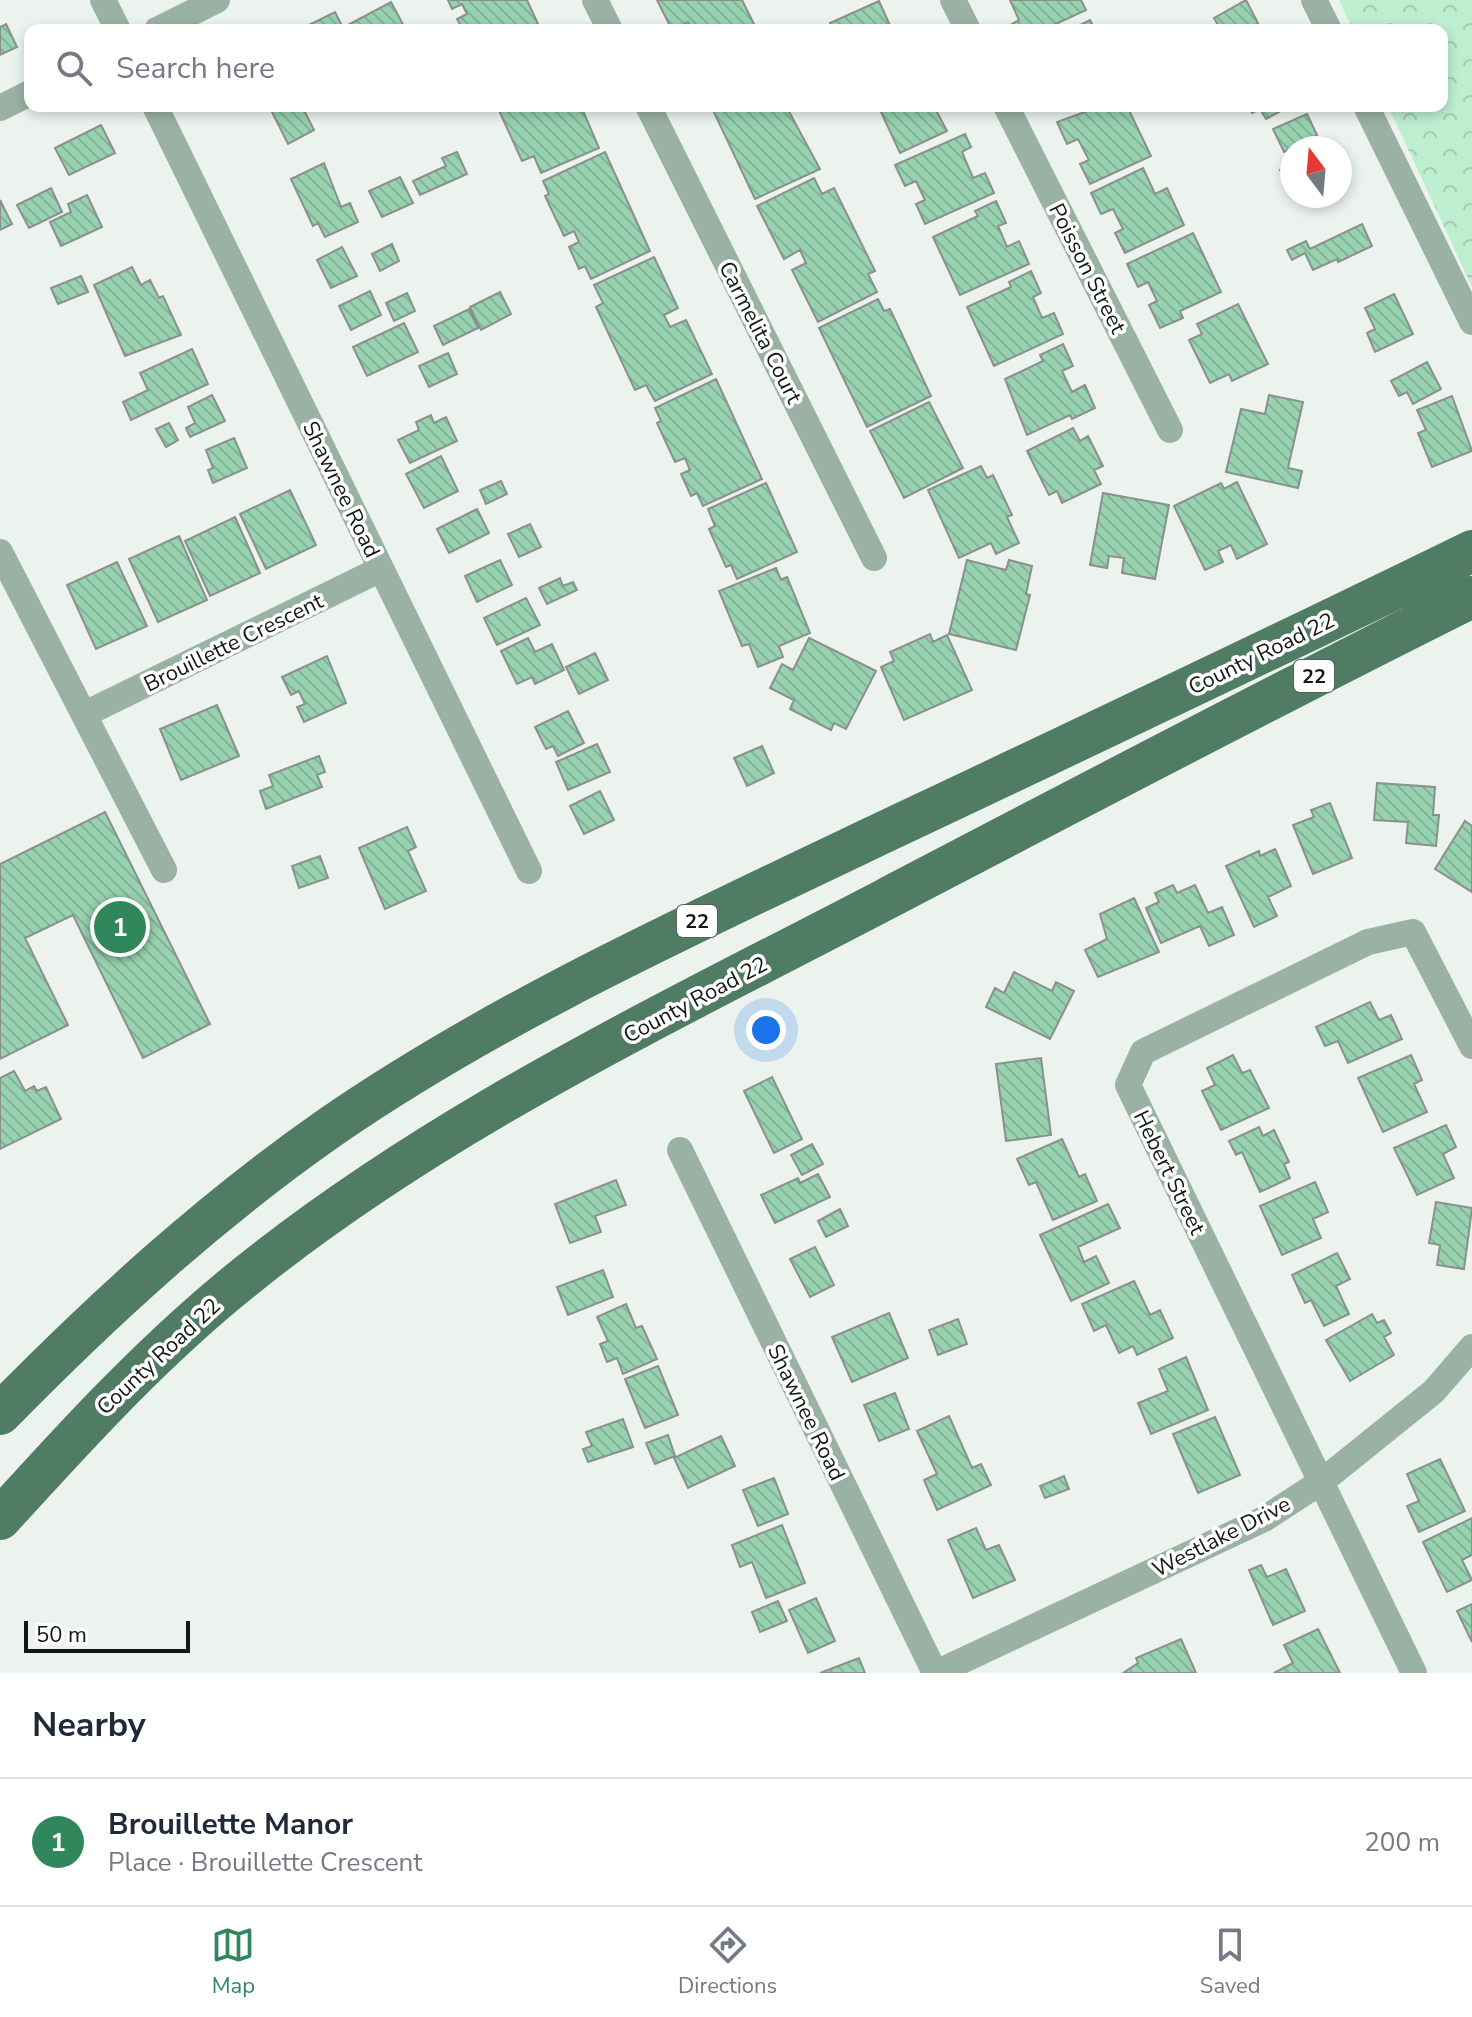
<!DOCTYPE html>
<html lang="en">
<head>
<meta charset="utf-8">
<style>
	:root { --surface:#fff; --page:#f6f6f7; --text:#1f2937; --muted:#747a83; --line:#e0e1e3; --accent:#2f875b }
	body { margin:0; font-family:"Nunito Sans",sans-serif; background:var(--page); color:var(--text) }
	.compass { position:absolute; left:1280px; top:136px; width:72px; height:72px; border-radius:50%; background:var(--surface); box-shadow:0 4px 12px #0003; rotate:344deg }
	.scale { position:absolute; left:24px; bottom:20px; width:166px; box-sizing:border-box; padding-left:8px; border:4px solid #151716; border-top:0; font-size:22px; line-height:28px; white-space:nowrap; color:#151716; -webkit-text-stroke:6px #fff; paint-order:stroke }
	.you { position:absolute; left:766px; top:1030px; width:28px; height:28px; margin:-20px; border:6px solid #fff; border-radius:50%; background:#1a73e8; box-shadow:0 0 0 12px #1a73e833 }
	.badge { display:grid; place-items:center; width:52px; height:52px; border-radius:50%; background:var(--accent); color:#fff; font-size:26px; font-weight:700 }
	.pin { position:absolute; translate:-50% -50%; border:4px solid #fff; box-shadow:0 2px 8px #0006 }
	.list { margin:0; padding:0; list-style:none }
	h2 { display:flex; justify-content:space-between; align-items:center; height:104px; margin:0; padding:0 32px; font-size:34px }
	h2 small { font-size:26px; font-weight:400; color:var(--muted) }
	.list li { display:grid; grid-template-columns:52px 1fr auto; gap:24px; align-items:center; box-sizing:border-box; height:128px; padding:0 32px; border-top:2px solid var(--line) }
	.list b { display:block; font-size:30px; white-space:nowrap }
	.list p { margin:0; font-size:26px; white-space:nowrap; color:var(--muted) }
	.list em { font-size:26px; font-style:normal; color:var(--muted) }
	.icon { flex:none; width:44px; height:44px; fill:none; stroke:currentColor; stroke-width:2; stroke-linecap:round; stroke-linejoin:round }
	.map { position:relative; flex:none; width:1472px; height:1673px; overflow:hidden }
	.search { position:absolute; background:var(--surface); box-shadow:0 4px 12px #0003; left:24px; right:24px; top:24px; height:88px; display:flex; align-items:center; gap:20px; box-sizing:border-box; padding:0 28px; border-radius:16px; color:var(--muted); font-size:30px }
	.sheet { height:232px; background:var(--surface) }
	nav { display:flex; justify-content:space-around; align-items:center; box-sizing:border-box; height:112px; border-top:2px solid var(--line); background:var(--surface); font-size:22px; color:var(--muted) }
	nav a { display:grid; justify-items:center; gap:4px }
	nav .on { color:var(--accent) }
	.map>svg:first-child { display:block }
	.park { fill:url(#park-crowns) }
	.building { fill:url(#building-back-hatch); stroke:#8a908c; stroke-width:2 }
	.lines { fill:none; stroke-linecap:round; stroke-linejoin:round }
	.minor { stroke:#99b2a3; stroke-width:26 }
	.primary { stroke:#4f7c62; stroke-width:42 }
	.labels { text-anchor:middle; stroke-width:7; stroke-linejoin:round; paint-order:stroke }
	.shield { fill:#fff; stroke:#5b5d5c; stroke-width:2 }
	.shield-label { font-size:20px; font-weight:bold; fill:#151716 }
	.street-label { font-size:22px; fill:#151716; stroke:#fff }
</style>
</head>
<body>
<div class="map">
<svg width="1472" height="1673" viewBox="0 0 1472 1673">
	<defs>
		<pattern id="park-crowns" width="20" height="18" patternUnits="userSpaceOnUse" patternTransform="scale(2)"><rect width="20" height="18" fill="#bdeed0"/><path d="M2 6a3 3 0 1 1 6 0M12 15a3 3 0 1 1 6 0" fill="none" stroke="#a2cbb2"/></pattern>
		<pattern id="building-back-hatch" width="6" height="6" patternUnits="userSpaceOnUse" patternTransform="scale(2)"><rect width="6" height="6" fill="#98d2b0"/><path d="M-1 5l2 2M0 0l6 6M5-1l2 2" fill="none" stroke="#82b497"/></pattern>
	</defs>
	<rect width="100%" height="100%" fill="#ecf3ee"/>
	<!-- park -->
	<path class="park" d="M1339 0H1472V287L1388 106H1442V30H1353Z"/>
	<!-- building -->
	<path class="building" d="M448 0H527L538 24 525 30H463L457 19 467 14 462 4 452 9Z
		M657 0H742L757 30H692L688 22 672 30Z
		M1010 0H1081L1086 10 1043 30H1015L1012 24 1019 20Z
		M1246 0 1258 23 1246 30H1221L1214 18Z
		M879 1 892 30H833L830 23Z
		M391 2 406 30H348L346 26Z
		M335 12 344 30H299Z
		M1090 20 1095 30H1070Z
		M6 24 17 47 0 55V27Z
		M269 106H302L314 130 288 144Z
		M497 106H581L599 148 541 173 534 156 522 161Z
		M711 106H786L820 169 755 199Z
		M893 106H944L937 112 947 131 900 153 881 112Z
		M1101 106H1127L1151 156 1090 184 1080 164 1089 160 1078 139 1067 144 1057 122Z
		M1248 106H1290L1266 119 1260 109 1252 113Z
		M1307 114 1317 135 1284 152 1273 129Z
		M101 125 115 153 69 175 55 148Z
		M965 134 971 147 962 152 973 178 985 173 994 193 925 224 916 204 925 200 916 181 905 186 895 165Z
		M457 152 467 174 420 195 413 181 446 166 442 158Z
		M605 152 650 251 591 279 585 266 579 269 569 247 579 242 574 231 564 236 545 196 549 194 543 181Z
		M324 163 341 207 350 203 358 222 325 237 318 223 313 226 291 179Z
		M1292 164V194L1280 170Z
		M1143 168 1155 194 1167 188 1184 225 1125 253 1115 233 1123 229 1113 209 1101 214 1091 193Z
		M400 177 413 203 382 217 369 191Z
		M814 178 822 194 834 188 875 271 868 274 877 292 818 322 792 270 806 263 800 250 784 259 757 206Z
		M51 188 62 212 29 228 17 205Z
		M87 195 102 227 61 246 50 222 71 212 68 204Z
		M0 200 12 224 0 230Z
		M996 201 1006 223 998 226 1007 247 1019 241 1029 264 960 295 933 237 978 216 975 211Z
		M1362 224 1372 246 1338 262 1337 259 1313 270 1305 253 1292 260 1287 250 1306 241 1310 249Z
		M1193 233 1221 292 1180 311 1183 318 1160 328 1149 305 1157 301 1148 282 1138 287 1127 264Z
		M392 244 399 261 380 271 372 254Z
		M342 247 357 276 331 288 317 260Z
		M654 257 678 308 664 315 670 327 686 320 712 374 655 401 646 385 635 390 596 307 603 303 594 285Z
		M132 267 141 285 150 280 159 298 163 296 181 335 125 356 94 285Z
		M1031 271 1041 293 1033 297 1042 318 1054 313 1063 334 994 366 967 307 1011 287 1009 282Z
		M81 276 88 292 58 304 51 288Z
		M370 291 381 315 351 330 339 306Z
		M500 292 511 314 481 330 470 307Z
		M407 293 415 311 394 321 386 303Z
		M1394 294 1413 334 1375 352 1367 333 1375 329 1365 308Z
		M878 299 884 311 890 309 931 396 867 427 819 328Z
		M1238 304 1268 364 1232 381 1229 374 1210 383 1189 340 1202 334 1197 324Z
		M469 309 478 328 443 345 434 326Z
		M404 323 418 352 367 376 353 347Z
		M1063 344 1073 366 1062 371 1072 392 1085 385 1095 408 1072 419 1070 415 1027 435 1005 379 1043 361 1040 355Z
		M192 349 208 384 131 420 123 402 148 390 140 373Z
		M448 353 457 374 429 387 419 366Z
		M1427 362 1441 389 1413 404 1407 392 1399 396 1391 381Z
		M716 379 762 479 703 506 697 493 691 496 681 474 690 470 685 458 675 462 657 423 661 421 655 408Z
		M212 395 225 421 190 437 186 428 195 423 188 407Z
		M1269 395 1303 402 1288 468 1302 471 1298 488 1226 472 1241 409 1265 414Z
		M1452 396 1472 451 1432 467 1418 433 1426 430 1417 410Z
		M929 402 963 468 904 498 870 431Z
		M431 415 434 423 446 417 457 441 410 463 398 440 419 430 416 422Z
		M169 423 178 440 166 447 156 429Z
		M1073 428 1080 441 1088 436 1103 466 1094 470 1101 484 1062 503 1057 491 1049 495 1027 451Z
		M234 438 247 468 213 483 208 470 213 468 206 450Z
		M441 456 458 491 424 508 406 474Z
		M981 466 987 478 993 475 1012 515 1007 517 1019 543 996 554 991 543 959 558 928 490Z
		M501 481 507 494 486 504 480 490Z
		M1237 482 1267 544 1237 559 1231 545 1218 551 1223 562 1205 570 1174 506 1221 483 1224 489Z
		M766 483 797 552 737 579 731 565 726 567 709 529 715 526 708 509Z
		M290 490 316 545 266 569 240 514Z
		M1103 493 1169 505 1155 579 1122 573 1124 558 1109 556 1107 568 1090 565Z
		M477 509 489 533 449 553 437 529Z
		M235 517 260 573 210 596 185 541Z
		M530 524 541 547 519 557 508 534Z
		M179 536 207 600 158 622 129 559Z
		M500 560 512 585 477 602 465 576Z
		M967 560 1006 570 1009 560 1032 566 1026 594 1030 595 1016 650 949 634Z
		M117 562 147 626 96 649 67 585Z
		M776 568 781 580 787 577 810 633 779 646 783 657 758 667 749 644 742 646 719 591Z
		M560 578 563 586 573 582 577 590 547 604 539 588Z
		M526 598 540 625 497 645 484 618Z
		M930 634 933 642 947 635 972 690 904 720 881 667 894 661 890 652Z
		M528 638 535 652 552 644 564 670 535 684 532 677 517 684 501 651Z
		M809 638 876 671 846 729 834 723 831 730 790 709 794 700 770 688 782 664 793 670Z
		M595 653 608 680 579 694 566 667Z
		M327 656 346 703 304 722 297 707 305 704 299 691 291 695 282 677Z
		M217 705 239 756 181 780 160 729Z
		M568 711 584 743 558 756 553 746 546 749 535 727Z
		M597 744 610 772 568 790 556 762Z
		M762 746 774 773 747 786 734 758Z
		M319 756 325 772 317 775 322 787 266 809 260 791 273 786 269 775Z
		M1377 783 1435 787 1433 815H1439L1436 846 1406 843 1408 822 1374 820Z
		M600 791 614 820 584 834 570 806Z
		M1330 803 1352 858 1313 874 1293 825 1314 817 1311 810Z
		M105 812 210 1024 143 1058 73 915 25 938 68 1025 0 1059V864Z
		M1465 821 1472 826V892L1435 869Z
		M407 827 416 847 408 851 426 891 385 909 359 848Z
		M1275 849 1291 886 1268 897 1277 916 1254 927 1226 866 1259 851 1260 856Z
		M320 856 328 878 299 888 292 866Z
		M1173 885 1177 893 1195 885 1208 913 1222 907 1234 935 1209 946 1200 926 1161 943 1146 908 1159 902 1155 893Z
		M1134 898 1159 952 1098 977 1085 950 1107 939 1100 914Z
		M1014 972 1052 991 1056 982 1074 991 1050 1039 986 1007 995 988 1004 993Z
		M1370 1002 1379 1020 1391 1015 1402 1039 1348 1063 1338 1041 1325 1046 1316 1027Z
		M1233 1055 1242 1073 1250 1070 1269 1108 1221 1130 1202 1091 1215 1085 1207 1068Z
		M1411 1055 1422 1080 1414 1084 1427 1112 1383 1132 1358 1078Z
		M1041 1058 1051 1135 1006 1141 996 1064Z
		M14 1071 25 1091 34 1086 37 1091 46 1087 61 1119 0 1149V1078Z
		M772 1077 802 1139 774 1153 744 1091Z
		M1446 1125 1456 1147 1443 1154 1454 1178 1417 1195 1394 1148Z
		M1259 1127 1263 1136 1274 1130 1289 1162 1284 1164 1290 1178 1260 1192 1242 1152 1236 1155 1229 1141Z
		M1062 1139 1079 1177 1085 1174 1097 1201 1053 1220 1036 1182 1029 1185 1017 1159Z
		M812 1144 823 1164 802 1175 791 1155Z
		M818 1174 830 1197 775 1223 761 1195 798 1178 800 1183Z
		M616 1180 626 1205 595 1216 601 1232 570 1243 555 1204Z
		M1315 1182 1328 1212 1313 1219 1321 1238 1282 1255 1260 1206Z
		M1436 1202 1472 1208 1464 1269 1437 1265 1440 1245 1429 1243Z
		M1108 1204 1120 1228 1078 1247 1084 1262 1096 1256 1109 1283 1071 1301 1040 1235Z
		M840 1209 848 1226 826 1237 818 1221Z
		M815 1247 834 1285 810 1297 790 1259Z
		M1337 1253 1350 1279 1336 1286 1349 1314 1324 1326 1311 1300 1305 1303 1292 1275Z
		M603 1270 613 1297 568 1315 557 1287Z
		M1134 1281 1150 1315 1160 1310 1173 1338 1137 1355 1133 1346 1119 1353 1106 1325 1094 1331 1082 1304Z
		M626 1304 636 1328 642 1326 657 1359 623 1374 617 1358 607 1362 600 1344 608 1341 597 1317Z
		M889 1313 908 1358 852 1382 832 1337Z
		M1372 1314 1377 1323 1384 1320 1391 1333 1384 1337 1394 1355 1350 1381 1326 1340Z
		M958 1319 967 1344 938 1355 929 1330Z
		M1186 1357 1208 1410 1151 1434 1138 1403 1168 1391 1159 1369Z
		M658 1366 678 1415 645 1428 625 1379Z
		M895 1393 909 1429 879 1441 864 1405Z
		M949 1416 972 1468 981 1464 991 1485 937 1510 924 1480 937 1474 917 1431Z
		M1215 1417 1240 1475 1198 1493 1173 1434Z
		M623 1419 633 1447 588 1462 583 1449 592 1446 586 1432Z
		M668 1435 675 1456 655 1464 646 1443Z
		M721 1436 735 1466 688 1488 674 1458Z
		M1440 1459 1465 1511 1419 1532 1407 1506 1419 1501 1407 1474Z
		M1064 1476 1069 1489 1045 1498 1040 1486Z
		M774 1478 788 1514 758 1526 743 1490Z
		M1472 1518V1555L1462 1560 1472 1580 1447 1592 1423 1542Z
		M782 1525 805 1583 766 1598 752 1562 740 1567 732 1545Z
		M976 1528 986 1550 999 1545 1015 1580 973 1598 948 1540Z
		M1261 1565 1267 1577 1286 1569 1305 1611 1273 1625 1249 1570Z
		M816 1598 835 1641 808 1653 789 1610Z
		M778 1601 787 1621 760 1632 752 1612Z
		M1472 1604V1642L1457 1611Z
		M1318 1629 1340 1673H1274L1293 1663 1284 1645Z
		M1181 1639 1196 1673H1123L1138 1663 1136 1658Z
		M859 1658 865 1673H820Z"/>
	<g class="lines">
		<!-- minor -->
		<path class="minor" d="M103 0 118 30
			M595 0 610 30
			M953 0 968 30
			M1314 0 1329 30
			M157 30 217 0
			M155 106 529 871
			M648 106 874 558
			M1006 106 1170 430
			M1366 106 1472 322
			M0 108 30 93
			M0 552 164 870
			M85 714 381 569
			M680 1150 935 1673
			M936 1673 1264 1519 1321 1482 1434 1391 1472 1347
			M1414 1673 1128 1085 1143 1052 1368 942 1413 932 1472 1046"/>
		<!-- primary -->
		<path class="primary" d="M0 1414C103 1309 211 1210 332 1126 495 1014 679 930 857 845 1062 748 1268 651 1472 551
			M0 1519C71 1441 142 1363 223 1295 421 1129 658 1018 886 899 1081 797 1275 695 1472 597"/>
	</g>
	<g class="labels">
		<!-- shield labels -->
		<g class="shield">
			<rect x="1294" y="660" width="40" height="32" rx="6"/>
			<rect x="677" y="905" width="40" height="32" rx="6"/>
		</g>
		<g class="shield-label">
			<text x="1314" y="683">22</text>
			<text x="697" y="928">22</text>
		</g>
		<!-- street labels -->
		<g class="street-label">
			<text transform="translate(1088 268) rotate(63)" y="8">Poisson Street</text>
			<text transform="translate(761 332) rotate(63)" y="8">Carmelita Court</text>
			<text transform="translate(342 489) rotate(64)" y="8">Shawnee Road</text>
			<text transform="translate(233 642) rotate(-26)" y="8">Brouillette Crescent</text>
			<text transform="translate(1261 653) rotate(-26)" y="8">County Road 22</text>
			<text transform="translate(695 999) rotate(-28)" y="8">County Road 22</text>
			<text transform="translate(1170 1172) rotate(64)" y="8">Hebert Street</text>
			<text transform="translate(158 1356) rotate(-43)" y="8">County Road 22</text>
			<text transform="translate(807 1412) rotate(64)" y="8">Shawnee Road</text>
			<text transform="translate(1221 1536) rotate(-27)" y="8">Westlake Drive</text>
		</g>
	</g>
</svg>
<svg class="compass" viewBox="-18 -18 36 36"><path d="M0-13l5 13h-10z" fill="#e53935"/><path d="M0 13l5-13h-10z" fill="#747a83"/></svg>
<div class="scale">50 m</div>
<div class="you"></div>
<div class="pin badge" style="left:120px;top:927px">1</div>
<div class="search"><svg class="icon" aria-label="search" viewBox="0 0 24 24"><circle cx="10" cy="10" r="6"/><path d="M15 15l6 6"/></svg>Search here</div>
</div>
<section class="sheet">
<h2>Nearby<small></small></h2>
<ul class="list">
<li><span class="badge">1</span><div><b>Brouillette Manor</b><p>Place · Brouillette Crescent</p></div><em>200 m</em></li>
</ul>
</section>
<nav>
<a class="on"><svg class="icon" aria-label="map" viewBox="0 0 24 24"><path d="M3 6l6-2 6 2 6-2v14l-6 2-6-2-6 2zM9 4v14M15 6v14"/></svg>Map</a>
<a><svg class="icon" aria-label="directions" viewBox="0 0 24 24"><path d="M12 3l9 9-9 9-9-9zM9 14v-3h6M13 9l2 2-2 2"/></svg>Directions</a>
<a><svg class="icon" aria-label="saved" viewBox="0 0 24 24"><path d="M7 4h10v16l-5-4-5 4z"/></svg>Saved</a>
</nav>
</body>
</html>
